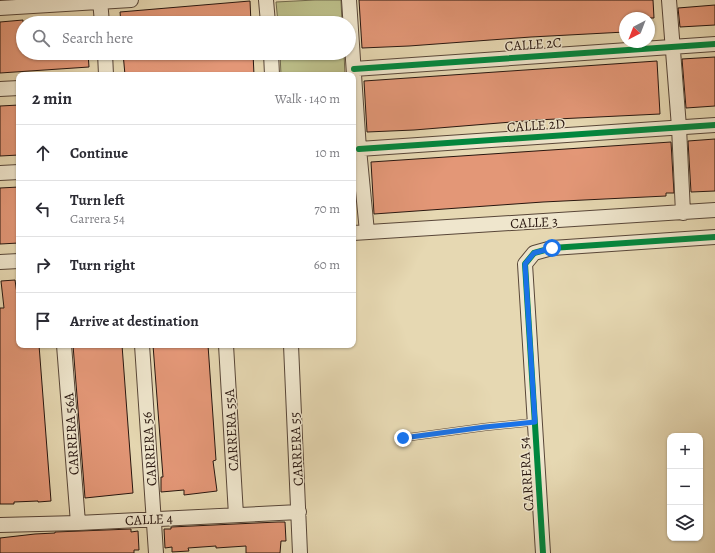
<!DOCTYPE html>
<html lang="en">
<head>
<meta charset="utf-8">
<style>
	:root { --surface:#fff; --page:#f7f7f7; --text:#2b2b33; --muted:#7c7c81; --line:#e1e1e2 }
	body { margin:0; font-family:Alegreya,serif; background:var(--page); color:var(--text) }
	.controls { position:absolute; right:12px; bottom:12px; display:grid; overflow:hidden; border-radius:8px; box-shadow:0 1px 3px #0004 }
	.controls button { width:36px; height:36px; display:grid; place-items:center; padding:0; border:0; border-bottom:1px solid var(--line); background:var(--surface); color:var(--text); font:20px sans-serif }
	.compass { position:absolute; left:619px; top:12px; width:36px; height:36px; border-radius:50%; background:var(--surface); box-shadow:0 1px 3px #0004; rotate:222deg }
	.stop { position:absolute; width:12px; height:12px; margin:-9px; border:3px solid #1a73e8; border-radius:50%; background:#fff }
	.stop.end { background:#1a73e8; border-color:#fff; box-shadow:0 1px 4px #0008 }
	.list { margin:0; padding:0; list-style:none }
	h2 { display:flex; justify-content:space-between; align-items:center; height:52px; margin:0; padding:0 16px; font-size:17px }
	h2 small { font-size:13px; font-weight:400; color:var(--muted) }
	.list li { display:grid; grid-template-columns:26px 1fr auto; gap:12px; align-items:center; box-sizing:border-box; height:56px; padding:0 16px; border-top:1px solid var(--line) }
	.list b { display:block; font-size:15px; white-space:nowrap }
	.list p { margin:0; font-size:13px; white-space:nowrap; color:var(--muted) }
	.list em { font-size:13px; font-style:normal; color:var(--muted) }
	.icon { flex:none; width:22px; height:22px; fill:none; stroke:currentColor; stroke-width:2; stroke-linecap:round; stroke-linejoin:round }
	.map { position:relative; flex:none; width:715px; height:553px; overflow:hidden }
	.search { position:absolute; background:var(--surface); box-shadow:0 1px 3px #0004; left:16px; top:16px; width:340px; height:44px; display:flex; align-items:center; gap:10px; box-sizing:border-box; padding:0 14px; border-radius:22px; color:var(--muted); font-size:15px }
	.panel { position:absolute; background:var(--surface); box-shadow:0 1px 3px #0004; left:16px; top:72px; width:340px; height:276px; border-radius:8px }
	.map>svg:first-child { display:block }
	.green { fill:#bbbd88; stroke:#726a4c }
	.building { fill:#e39777; stroke:#28160f }
	.lines { fill:none; stroke-linecap:round; stroke-linejoin:round }
	.service-casing { stroke:#584638; stroke-width:8 }
	.minor-casing { stroke:#584638; stroke-width:16 }
	.service { stroke:#efe6cd; stroke-width:7 }
	.minor { stroke:#efe6cd; stroke-width:14 }
	.cycleway-casing { stroke:#efe6cd; stroke-width:8 }
	.cycleway { stroke:#00873e; stroke-width:6 }
	.route { stroke:#1a73e8; stroke-width:5 }
	.labels { text-anchor:middle; stroke-width:3; stroke-linejoin:round; paint-order:stroke }
	.street-label { font-size:14px; fill:#28160f; stroke:#efe6cd }
</style>
</head>
<body>
<div class="map">
<svg width="715" height="553" viewBox="0 0 715 553">
	<rect width="100%" height="100%" fill="#e6d8b2"/>
	<filter id="stains"><feTurbulence type="fractalNoise" baseFrequency=".005" numOctaves="4"/><feColorMatrix values="0 0 0 0 .2 0 0 0 0 .09 0 0 0 0 .02 0 0 0 .5 -.17"/></filter>
	<radialGradient id="worn" r=".72"><stop offset=".6" stop-color="#630" stop-opacity="0"/><stop offset="1" stop-color="#630" stop-opacity=".3"/></radialGradient>
	<!-- green -->
	<path class="green" d="M315 0H341L342 23H278L276 2Z
		M280 53H344L345 75H281Z"/>
	<!-- building -->
	<path class="building" d="M359 0H653L654 18H625V32L531 37 409 46 362 48Z
		M250 1 251 23H121L120 12Z
		M715 5V25L680 27 678 8Z
		M23 20V53H88L89 67 0 73V22Z
		M123 53H253L254 75H125Z
		M715 57V106L686 108 682 59Z
		M657 61 660 114 536 120 414 130 367 132 364 81Z
		M19 105V155L0 156V106Z
		M715 139V191L691 192 688 141Z
		M671 142 674 193H666V196L543 202 374 214 371 162Z
		M19 187V243L0 244V188Z
		M15 280 19 308V345H39L51 501 38 502V501L14 502V504H0V308H4L1 281Z
		M73 345H122L133 493 85 498Z
		M153 345H208L216 460 213 461 217 491 184 495V490L161 492V477H163Z
		M278 522H285L286 541H281L280 553H246V546L216 548V546L188 548 189 551 172 552V547L165 548 164 529H171V527Z
		M131 529V532L138 531 139 550H134V553H0V538L35 534 55 533V532Z"/>
	<g class="lines">
		<defs>
			<path id="service" d="M403 438 485 427 535 422"/>
			<path id="minor" d="M100 0 102 23
				M266 0 268 23
				M349 0 359 149 367 232
				M669 0 679 127 683 213
				M0 8 131 0
				M105 53 106 75
				M271 53 272 75
				M354 69 715 44
				M0 89 19 88
				M359 149 715 125
				M0 173 19 172
				M353 233 715 210
				M0 262 19 261
				M64 345 78 523
				M142 345 156 553
				M226 345 236 515
				M291 345 300 553
				M0 525 78 523 299 512
				M543 553 525 264 534 253 552 248 715 237"/>
		</defs>
		<!-- service casing -->
		<use href="#service" class="service-casing"/>
		<!-- minor casing -->
		<use href="#minor" class="minor-casing"/>
		<!-- service -->
		<use href="#service" class="service"/>
		<!-- minor -->
		<use href="#minor" class="minor"/>
		<defs>
			<path id="cycleway" d="M354 69 715 44
				M359 149 715 125
				M543 553 525 264 534 253 552 248 715 237"/>
		</defs>
		<!-- cycleway casing -->
		<use href="#cycleway" class="cycleway-casing"/>
		<!-- cycleway -->
		<use href="#cycleway" class="cycleway"/>
	</g>
	<g class="lines">
		<!-- route -->
		<path class="route" d="M403 438 485 427 535 422 525 264 534 253 552 248"/>
	</g>
	<g class="labels">
		<!-- street labels -->
		<g class="street-label">
			<text transform="translate(533 44) rotate(-4)" y="5">CALLE 2C</text>
			<text transform="translate(536 125) rotate(-4)" y="5">CALLE 2D</text>
			<text transform="translate(534 222) rotate(-3)" y="5">CALLE 3</text>
			<text transform="translate(231 430) rotate(-93)" y="5">CARRERA 55A</text>
			<text transform="translate(71 434) rotate(-94)" y="5">CARRERA 56A</text>
			<text transform="translate(149 449) rotate(-94)" y="5">CARRERA 56</text>
			<text transform="translate(296 449) rotate(-93)" y="5">CARRERA 55</text>
			<text transform="translate(526 474) rotate(-94)" y="5">CARRERA 54</text>
			<text transform="translate(149 519) rotate(-3)" y="5">CALLE 4</text>
		</g>
	</g>
	<rect width="100%" height="100%" filter="url(#stains)"/>
	<rect width="100%" height="100%" fill="url(#worn)"/>
</svg>
<div class="controls">
<button>+</button>
<button>−</button>
<button><svg class="icon" aria-label="layers" viewBox="0 0 24 24"><path d="M12 4l9 5-9 5-9-5zM3 14l9 5 9-5"/></svg></button>
</div>
<svg class="compass" viewBox="-18 -18 36 36"><path d="M0-13l5 13h-10z" fill="#e53935"/><path d="M0 13l5-13h-10z" fill="#7c7c81"/></svg>
<div class="stop" style="left:552px;top:248px"></div>
<div class="stop end" style="left:403px;top:438px"></div>
<div class="search"><svg class="icon" aria-label="search" viewBox="0 0 24 24"><circle cx="10" cy="10" r="6"/><path d="M15 15l6 6"/></svg>Search here</div>
<section class="panel">
<h2>2 min<small>Walk · 140 m</small></h2>
<ul class="list">
<li><svg class="icon" aria-label="ahead" viewBox="0 0 24 24"><path d="M12 20V5M6 11l6-6 6 6"/></svg><div><b>Continue</b></div><em>10 m</em></li>
<li><svg class="icon" aria-label="left" viewBox="0 0 24 24"><path d="M17 20v-9H6M10 6l-5 5 5 5"/></svg><div><b>Turn left</b><p>Carrera 54</p></div><em>70 m</em></li>
<li><svg class="icon" aria-label="right" viewBox="0 0 24 24"><path d="M7 20v-9h11M14 6l5 5-5 5"/></svg><div><b>Turn right</b></div><em>60 m</em></li>
<li><svg class="icon" aria-label="arrive" viewBox="0 0 24 24"><path d="M6 21V4h12l-3 4 3 4H6"/></svg><div><b>Arrive at destination</b></div></li>
</ul>
</section>
</div>
</body>
</html>
